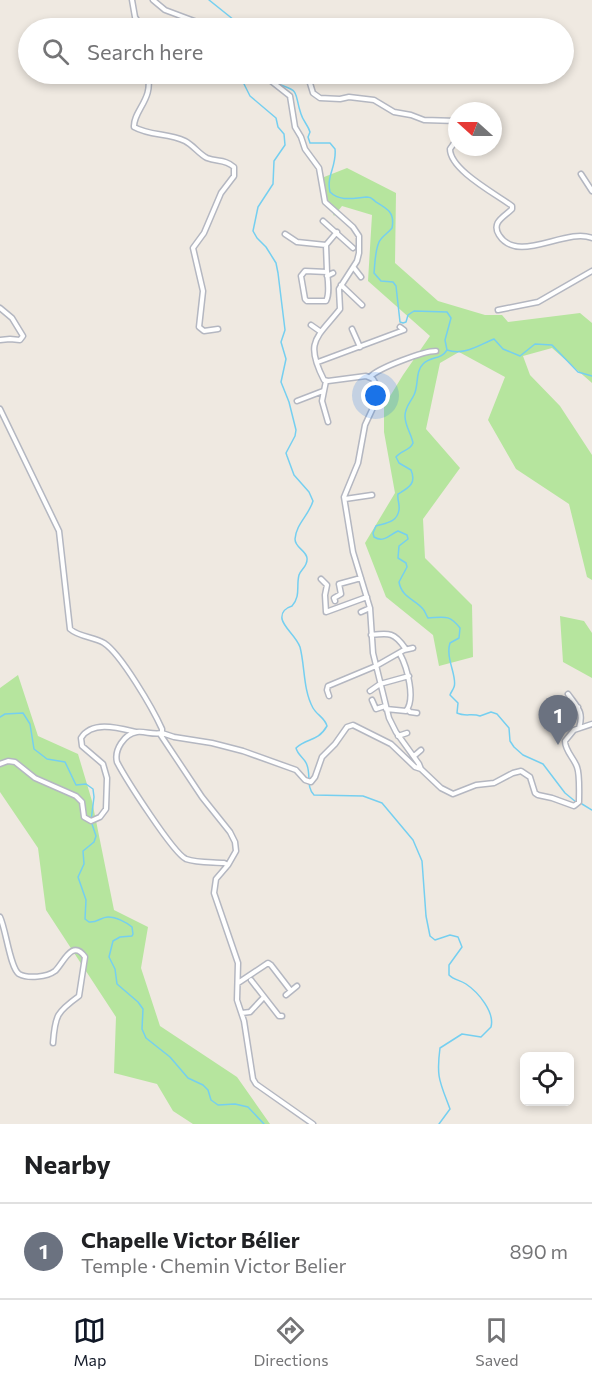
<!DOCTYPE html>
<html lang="en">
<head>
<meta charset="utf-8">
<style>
	:root { --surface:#fff; --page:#f6f6f6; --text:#202124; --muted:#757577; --line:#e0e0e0; --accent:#111827 }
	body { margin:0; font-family:Commissioner,sans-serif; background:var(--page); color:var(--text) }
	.controls { position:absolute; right:18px; bottom:18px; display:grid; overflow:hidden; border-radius:9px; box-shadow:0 3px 9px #0003 }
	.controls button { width:54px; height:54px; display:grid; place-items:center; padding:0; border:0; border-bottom:2px solid var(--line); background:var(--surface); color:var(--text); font:30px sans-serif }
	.compass { position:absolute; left:448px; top:102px; width:54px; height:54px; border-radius:50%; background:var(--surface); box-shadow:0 3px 9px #0003; rotate:291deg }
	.you { position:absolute; left:376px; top:396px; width:21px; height:21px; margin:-15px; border:4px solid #fff; border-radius:50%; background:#1a73e8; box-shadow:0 0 0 9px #1a73e833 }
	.badge { display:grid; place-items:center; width:39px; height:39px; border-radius:50%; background:var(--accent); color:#fff; font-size:20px; font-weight:700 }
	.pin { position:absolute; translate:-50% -50px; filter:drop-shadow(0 2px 3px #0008) }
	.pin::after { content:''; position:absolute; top:32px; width:21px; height:18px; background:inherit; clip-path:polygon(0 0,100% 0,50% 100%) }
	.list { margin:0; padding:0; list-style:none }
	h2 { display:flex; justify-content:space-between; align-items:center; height:78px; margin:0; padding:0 24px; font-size:26px }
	h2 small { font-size:20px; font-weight:400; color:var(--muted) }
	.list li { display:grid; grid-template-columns:39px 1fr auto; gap:18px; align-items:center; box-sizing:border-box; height:96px; padding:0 24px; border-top:2px solid var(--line) }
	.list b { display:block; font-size:22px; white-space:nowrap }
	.list p { margin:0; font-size:20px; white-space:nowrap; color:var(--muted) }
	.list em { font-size:20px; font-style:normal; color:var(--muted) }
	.icon { flex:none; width:33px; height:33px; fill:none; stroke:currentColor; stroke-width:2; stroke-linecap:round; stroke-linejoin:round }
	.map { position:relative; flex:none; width:592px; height:1124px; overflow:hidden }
	.search { position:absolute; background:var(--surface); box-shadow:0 3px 9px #0003; left:18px; right:18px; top:18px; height:66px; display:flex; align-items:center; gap:15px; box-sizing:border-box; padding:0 21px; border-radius:33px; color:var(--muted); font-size:22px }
	.sheet { height:174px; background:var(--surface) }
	nav { display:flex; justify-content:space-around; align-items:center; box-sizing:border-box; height:84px; border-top:2px solid var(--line); background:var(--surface); font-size:16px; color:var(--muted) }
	nav a { display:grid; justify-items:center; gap:3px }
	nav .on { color:var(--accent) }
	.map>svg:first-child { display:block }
	.green { fill:#b6e59e }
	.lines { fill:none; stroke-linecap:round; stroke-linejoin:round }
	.stream { stroke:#75cff0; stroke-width:1.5 }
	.minor-casing { stroke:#b4b7c1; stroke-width:7 }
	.minor { stroke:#fff; stroke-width:4 }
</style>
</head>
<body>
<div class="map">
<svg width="592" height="1124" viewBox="0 0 592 1124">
	<rect width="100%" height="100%" fill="#efe9e1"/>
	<!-- green -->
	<path class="green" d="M347 168 396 193 395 263 438 301 485 315H502L508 322 580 313 592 323V383L552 348 523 356 530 375 560 406 592 455V580L587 577 569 504 516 469 488 420 505 377 459 352 440 363 426 429 460 468 423 519 425 558 472 605 473 657 439 666 433 635 386 597 365 543 395 493 384 432V406L403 375 430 336 368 281 372 215 342 206 334 216 319 179Z
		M560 616 584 621 592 633V678L563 662Z
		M18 675 38 736 78 754 92 801 114 910 148 927 141 968 160 1026 237 1077 270 1124H193L173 1111 157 1084 114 1073 116 1017 46 910 38 848 0 792V688Z"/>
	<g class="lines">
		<!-- stream -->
		<path class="stream" d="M209 0 239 24 241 28
			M239 74 250 96 276 118 278 127 284 134 285 145 274 161 273 184 258 207 253 231 257 238 266 247 276 263 278 273 285 330 281 342 286 359 281 382 289 402 296 430 295 436 286 453 287 456 294 475 309 492 313 501C309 515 296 524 295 539 295 548 306 550 307 558 308 566 301 569 299 575 296 586 301 596 292 606 286 608 281 611 282 619 284 628 296 636 300 647 305 666 303 690 313 708 317 715 325 718 327 726 317 743 307 737 296 748 298 756 305 758 307 765 311 776 306 787 314 795L363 796 382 803 413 840 422 861 426 916 430 936 435 940 450 935 458 937 462 947 449 965V975C454 980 460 980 466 984 478 992 495 1012 491 1027L481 1037 462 1034 440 1048C436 1078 440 1082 450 1109L439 1124
			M268 74 272 79
			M275 83C302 92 293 90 301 114 303 121 308 125 310 132L308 137 310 143H330L335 149C337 166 326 176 330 192 340 202 354 198 367 197 372 197 372 199 376 202 388 209 395 213 392 228 388 233 384 235 381 239 375 245 375 264 374 273L381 281 393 282 396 286 400 322 403 323 406 322 408 315 414 311 447 312 451 318 445 340 447 350C464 356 479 345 494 339L503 349 520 356 535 344 552 345 578 372 592 376
			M447 350C441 360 431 356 423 364 415 372 419 385 414 395 410 403 405 407 405 416 405 426 411 433 413 443 410 451 401 450 396 457L399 463 411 470C417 484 408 488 398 494 397 500 400 504 399 510 397 523 385 523 376 526L373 533 374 537C384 543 389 535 398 531L407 535 408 539 399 546 398 558 406 563 407 567 399 582C402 598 415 599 423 609 425 611 426 615 428 618 444 617 449 614 460 628L459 638 450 643C445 658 458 678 454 687 453 690 451 692 450 695L458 703 457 713C465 717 472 713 480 716L491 712 497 714 509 728 510 741 514 747 523 755 543 764 565 793 576 802
			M0 717 5 714 23 713 30 724 34 749 47 759 65 762 76 785 86 784 93 789 94 797 91 821 96 836 94 842 83 851 84 864 78 877 86 900 85 919 89 922C97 923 101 917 108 917 116 917 126 922 132 927L133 934 132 936 120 937 113 941 109 957 115 969 117 984 138 1002 143 1009 142 1029 146 1038 170 1057 188 1078 203 1085 208 1090 211 1100 218 1105 235 1104 248 1107 264 1124
			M582 804 592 810"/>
		<defs>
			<path id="minor" d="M132 0 135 17 142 28
				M153 0 165 10 213 28
				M147 74C155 98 133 111 134 127 150 136 168 133 185 141 193 145 199 154 207 158 217 162 225 159 234 167V176L221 193 204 233 193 248 203 291 199 327 204 331 218 329
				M255 74 271 81 290 96 295 127 301 137 305 149 319 168 325 202 353 227 359 236V253L357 261 339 289 340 309C317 338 304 341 324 380L328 381 366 376 373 379 378 387V397L365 425 358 463 344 497 353 552 370 608 373 653 389 718 396 732 419 764 421 769 441 788 453 794 476 785 494 783 513 773 521 771 530 777 535 793 538 795 552 798 574 806 579 802C579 793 580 775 577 767 574 758 565 751 565 741L574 730 592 724
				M304 74 309 80 313 93 320 98 340 99 349 97 374 100 394 112 411 115 424 120 457 121
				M457 139 450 149C450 170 496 194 512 206V209C504 217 491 222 499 235 518 265 566 227 592 238
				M581 174 592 191
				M323 221 353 248
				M285 234 297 242 326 245 327 272
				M326 245 337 232
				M354 268 361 277
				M305 271 327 272C328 281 330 294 326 301H307L305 299 301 276Z
				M327 276 333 273
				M341 285 362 305
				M0 308 12 318 23 336 20 340 10 339 0 340
				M498 310 538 302 592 271
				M311 325 321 332
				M352 329 360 347
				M318 362 404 330 400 327
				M370 377C378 368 424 351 436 351
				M326 381 322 401 328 422
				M297 401 323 391
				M0 409 59 531 70 629C79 637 94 637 104 643 121 654 153 709 162 729V733C153 735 145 731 137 732 124 734 114 750 117 762 126 779 173 853 186 859 197 863 212 862 224 863L228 865 216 879 214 893 238 963 237 1000 244 1021 253 1079 256 1084 313 1124
				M345 499 372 495
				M321 579 327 585 325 595 326 612 367 597
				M335 601 334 598 341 594 339 584 361 578
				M361 612 370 608
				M404 650 413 648
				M370 691 380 684 409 676
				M568 694C578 708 584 712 579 728
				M329 696 327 690 328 686 376 666 404 650 405 648C394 632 389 633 371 635
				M372 700 376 709 385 706
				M386 709 406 711C416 699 407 667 400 654
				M408 710 410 712 417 713
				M551 719 562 717 578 707
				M162 733 174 737 212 743 243 751 296 770 305 780 311 782 315 777 322 757 335 744 347 727 353 725 391 744 415 767 421 769
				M160 734 202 797 230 832 235 842 236 851 228 865
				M398 736 407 733
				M414 756 421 750
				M0 764 8 761 15 762 35 778 76 796 82 802 84 817 91 821 100 817 106 809 107 778 103 764 82 746 81 738C92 720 119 728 136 732
				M0 917C6 929 10 968 19 974 28 979 47 977 55 971 63 964 72 938 85 957L79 996C57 1012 55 1015 53 1043
				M251 980 279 1016H282
				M238 983 268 963 271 965 291 991
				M286 995 297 986
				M242 1013 250 1012 264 997"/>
		</defs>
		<!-- minor casing -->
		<use href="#minor" class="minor-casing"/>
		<!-- minor -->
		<use href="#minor" class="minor"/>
	</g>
</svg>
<div class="controls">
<button><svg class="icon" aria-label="locate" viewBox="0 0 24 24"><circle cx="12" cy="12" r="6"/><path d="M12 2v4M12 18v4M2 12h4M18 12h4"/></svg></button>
</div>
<svg class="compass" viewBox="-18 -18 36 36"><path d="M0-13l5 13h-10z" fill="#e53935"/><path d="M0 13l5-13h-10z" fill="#757577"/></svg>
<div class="you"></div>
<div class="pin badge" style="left:558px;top:745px;background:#6b7280">1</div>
<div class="search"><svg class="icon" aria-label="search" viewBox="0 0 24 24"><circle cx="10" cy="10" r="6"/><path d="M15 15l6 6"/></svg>Search here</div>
</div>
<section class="sheet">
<h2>Nearby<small></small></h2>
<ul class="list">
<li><span class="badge" style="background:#6b7280">1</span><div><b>Chapelle Victor Bélier</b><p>Temple · Chemin Victor Belier</p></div><em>890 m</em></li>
</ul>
</section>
<nav>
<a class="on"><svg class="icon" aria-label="map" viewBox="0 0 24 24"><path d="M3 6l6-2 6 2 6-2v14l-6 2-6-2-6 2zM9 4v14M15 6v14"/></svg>Map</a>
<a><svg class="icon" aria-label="directions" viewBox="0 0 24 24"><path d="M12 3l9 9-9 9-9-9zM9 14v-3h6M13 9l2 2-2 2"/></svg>Directions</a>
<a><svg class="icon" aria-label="saved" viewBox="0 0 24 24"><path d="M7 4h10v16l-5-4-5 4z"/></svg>Saved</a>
</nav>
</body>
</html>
